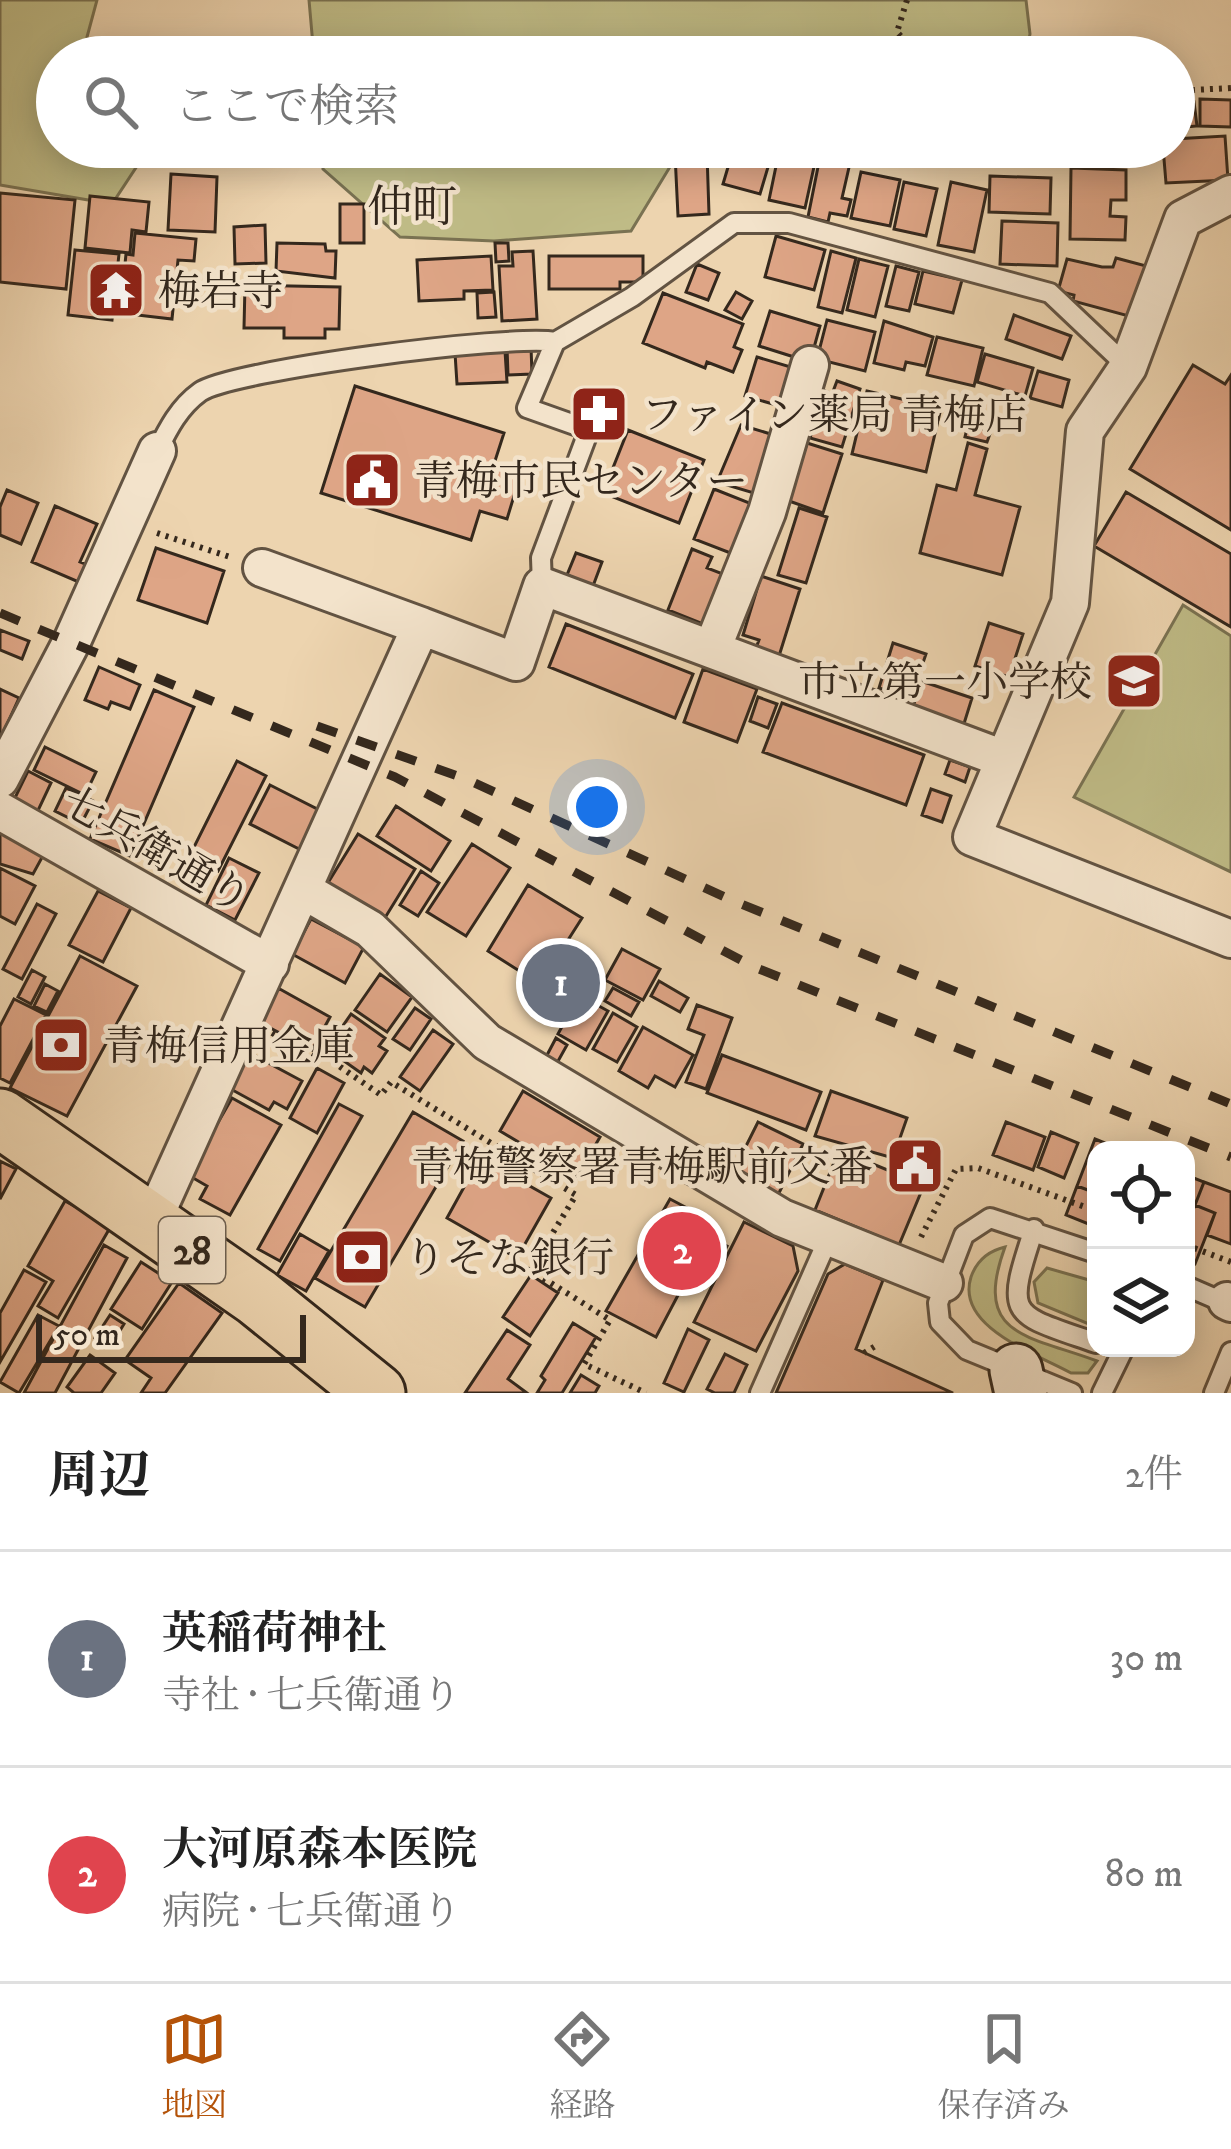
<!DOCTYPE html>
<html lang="ja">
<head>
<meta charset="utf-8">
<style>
	:root { --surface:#fff; --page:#f2f2f2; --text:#222; --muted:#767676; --line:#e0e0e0; --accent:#b45309 }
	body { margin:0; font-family:"IM FELL DW Pica","Noto Serif JP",serif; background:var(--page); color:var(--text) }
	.controls { position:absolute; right:36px; bottom:36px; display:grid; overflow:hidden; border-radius:24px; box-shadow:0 6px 30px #0003 }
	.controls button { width:108px; height:108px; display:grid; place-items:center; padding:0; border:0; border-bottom:3px solid var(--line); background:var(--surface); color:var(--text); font:60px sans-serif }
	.scale { position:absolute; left:36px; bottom:30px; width:270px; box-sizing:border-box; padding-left:12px; border:6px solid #34281d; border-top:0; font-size:33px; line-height:42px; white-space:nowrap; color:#34281d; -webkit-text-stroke:9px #f3e3cb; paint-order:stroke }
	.you { position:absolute; left:597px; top:807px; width:42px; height:42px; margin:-30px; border:9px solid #fff; border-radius:50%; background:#1a73e8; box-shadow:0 0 0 18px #1a73e833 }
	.badge { display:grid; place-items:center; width:78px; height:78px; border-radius:50%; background:var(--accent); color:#fff; font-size:39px; font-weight:700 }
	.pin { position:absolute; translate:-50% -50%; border:6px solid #fff; box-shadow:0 3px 12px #0006 }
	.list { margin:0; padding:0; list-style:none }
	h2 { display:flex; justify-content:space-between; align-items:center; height:156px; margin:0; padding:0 48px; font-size:51px }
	h2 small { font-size:39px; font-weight:400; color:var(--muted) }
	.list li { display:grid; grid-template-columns:78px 1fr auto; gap:36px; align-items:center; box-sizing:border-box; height:216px; padding:0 48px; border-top:3px solid var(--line) }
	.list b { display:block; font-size:45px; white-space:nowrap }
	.list p { margin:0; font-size:39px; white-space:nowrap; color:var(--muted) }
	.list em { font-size:39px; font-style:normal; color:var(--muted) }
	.icon { flex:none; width:66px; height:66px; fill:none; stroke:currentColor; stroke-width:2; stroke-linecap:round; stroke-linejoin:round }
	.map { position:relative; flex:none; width:1231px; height:1393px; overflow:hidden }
	.search { position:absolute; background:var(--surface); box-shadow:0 6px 30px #0003; left:36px; right:36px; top:36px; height:132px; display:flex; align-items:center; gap:30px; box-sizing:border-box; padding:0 42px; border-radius:66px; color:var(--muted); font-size:45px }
	.sheet { height:588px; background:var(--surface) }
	nav { display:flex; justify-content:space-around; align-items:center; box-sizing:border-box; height:168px; border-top:3px solid var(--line); background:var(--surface); font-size:33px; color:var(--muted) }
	nav a { display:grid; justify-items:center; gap:6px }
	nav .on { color:var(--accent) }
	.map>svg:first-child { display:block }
	.green { fill:#bfbb86; stroke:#7a7252; stroke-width:3 }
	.building { fill:#dea586; stroke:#34281d; stroke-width:3 }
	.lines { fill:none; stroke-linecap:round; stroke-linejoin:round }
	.lane-casing { stroke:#625342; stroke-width:24 }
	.street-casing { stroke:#625342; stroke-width:42 }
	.secondary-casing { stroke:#34281d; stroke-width:57 }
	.primary-casing { stroke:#34281d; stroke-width:63 }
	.path { stroke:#34281d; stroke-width:6; stroke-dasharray:3 6; stroke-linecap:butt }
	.lane { stroke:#f3e3cb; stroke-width:18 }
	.street { stroke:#f3e3cb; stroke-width:36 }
	.secondary { stroke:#f3e3cb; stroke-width:51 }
	.primary { stroke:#edd4af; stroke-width:57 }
	.rail { stroke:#34281d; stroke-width:9; stroke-dasharray:21 21; stroke-linecap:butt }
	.labels { text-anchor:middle; stroke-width:9; stroke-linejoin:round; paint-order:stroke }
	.shield { fill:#f3e3cb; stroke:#6d6051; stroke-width:3 }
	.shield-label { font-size:39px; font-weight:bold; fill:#34281d }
	.poi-label { font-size:42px; fill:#34281d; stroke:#f3e3cb; text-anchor:start }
	.street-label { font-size:42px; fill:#34281d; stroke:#f3e3cb }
	.neighbourhood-label { font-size:45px; fill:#34281d; stroke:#f3e3cb }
</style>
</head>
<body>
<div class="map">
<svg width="1231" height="1393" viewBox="0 0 1231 1393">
	<rect width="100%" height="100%" fill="#edd4af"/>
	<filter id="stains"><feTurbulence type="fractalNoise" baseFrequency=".00167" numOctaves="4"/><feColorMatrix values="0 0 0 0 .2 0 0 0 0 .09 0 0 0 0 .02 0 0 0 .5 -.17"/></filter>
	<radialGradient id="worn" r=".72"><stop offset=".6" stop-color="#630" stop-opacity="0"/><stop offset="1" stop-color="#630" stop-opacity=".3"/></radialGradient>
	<!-- green -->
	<path class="green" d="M0 0H97L87 37 94 57H57V147H129L137 166 112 204 0 185Z
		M309 0H1026L1030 34 1025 57H314Z
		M321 147H682L631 231 494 241 400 237 323 169Z
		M1183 605 1231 636V872L1074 797Z
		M1005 1247C972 1337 1028 1335 1097 1361L1088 1373H1071C1037 1354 955 1327 971 1277 977 1260 988 1251 1005 1247Z
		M1047 1268 1096 1282V1327L1038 1303 1034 1282Z"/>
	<!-- building -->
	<path class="building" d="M1200 99 1231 100V127L1200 126Z
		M1194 102 1197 126 1174 128V104Z
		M1225 136 1228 180 1166 183 1163 147H1174V139Z
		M734 147H774L760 194 723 184Z
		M780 147 817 153 805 208 769 200Z
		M1115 147H1135L1136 159 1116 160Z
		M707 153 709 214 678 216 675 154Z
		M820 157 850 163 842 198 851 200 847 216 830 213 828 222 808 217Z
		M1071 168 1126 170V200H1111L1110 216 1126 217 1125 240 1070 239Z
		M861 172 900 180 890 226 851 218Z
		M171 174 217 177 215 232 168 230Z
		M990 176 1051 178 1050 214 989 212Z
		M904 182 937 189 926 236 894 229Z
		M951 182 987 190 974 252 938 245Z
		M0 193 75 200 66 289 0 282Z
		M90 196 149 202 146 232 132 230 130 253 85 248Z
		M340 204H364V243H340Z
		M1002 221 1058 223 1057 266 1000 264Z
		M265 225 266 263 235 264 234 227Z
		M135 233 196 239 194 261 178 260 172 319 120 313 126 254 133 255Z
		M776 236 825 250 814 290 765 277Z
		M277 243 325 244 326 251H336L335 278 276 271Z
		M495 243H508L509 261 496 262Z
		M75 250 119 254 112 320 68 315Z
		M533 251 537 319 502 321 499 266H513L512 252Z
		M831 251 856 258 842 313 818 307Z
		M491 256 493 290 464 291V299L419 301 417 260Z
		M549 256H643V282H620V289H549Z
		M1116 258 1150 267 1136 318 1073 301 1074 295 1058 291 1067 259 1102 267H1113Z
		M859 259 888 266 875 317 847 310Z
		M697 264 719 273 708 300 686 292Z
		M896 266 919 272 909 311 886 306Z
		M923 271 962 280 953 313 915 304Z
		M245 285 340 287 339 329H325V338H284V328H244Z
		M494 292 496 317 478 318 477 293Z
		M736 292 752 301 742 319 725 310Z
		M663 293 743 324 734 347 742 350 733 372 707 362 705 368 643 343Z
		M770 311 820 326 810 362 759 346Z
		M1014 315 1071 336 1062 359 1006 339Z
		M827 320 875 332 865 371 817 359Z
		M884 321 933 337 925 366 906 362 904 370 874 363Z
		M937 337 983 348 974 386 927 375Z
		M507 347H531L532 374 508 375Z
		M505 351 507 382 457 384 455 353Z
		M985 354 1033 368 1025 396 977 382Z
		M757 357 794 368 783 407 745 396Z
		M1193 365 1225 384 1231 375V530L1130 469Z
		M1038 371 1069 380 1062 407 1030 398Z
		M837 381 860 389 842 447 810 438 825 391 832 394Z
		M355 386 504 433 494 464 521 473 507 519 480 511 471 540 321 493Z
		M867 391 941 408 926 472 852 454Z
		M597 402 611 407 604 427 590 422Z
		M741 425 774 435 757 494 717 482Z
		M968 425 991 431 987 442 965 437Z
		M628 430 704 460 679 523 603 493Z
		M807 443 842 454 823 513 789 501Z
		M968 443 987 449 975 495 1020 507 1002 575 920 553 937 485 956 490Z
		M714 489 752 504 733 554 694 539Z
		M7 490 38 503 21 544 0 535V507Z
		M1126 492 1231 554V627L1094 546Z
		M55 506 97 524 80 562 88 565 81 583 32 562Z
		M799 508 827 517 806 583 778 575Z
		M156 548 224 571 207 623 138 600Z
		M692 549 712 557 707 568 723 574 703 624 668 610Z
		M576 553 602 562 593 586 567 575Z
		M761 576 800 589 779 656 756 648 759 640 743 635Z
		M989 623 1023 634 1009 677 975 666Z
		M566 624 693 674 675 718 549 667Z
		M0 630 29 641 22 659 0 650Z
		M893 643 926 654 911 698 879 688Z
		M99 667 140 685 130 709 111 702 108 709 85 700Z
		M703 669 757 689 737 742 684 722Z
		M921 681 972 698 962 730 911 713Z
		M0 689 19 698 0 740Z
		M154 690 194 707 130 856 90 839Z
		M758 697 777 704 768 728 750 721Z
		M782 703 924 755 906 805 763 752Z
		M45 747 96 772 85 795 34 770Z
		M950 760 970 767 965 782 945 774Z
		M237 761 266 776 218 871 189 857Z
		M28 771 51 783 34 819 10 808Z
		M270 785 323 812 303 851 250 824Z
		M66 788 93 801 81 824 55 811Z
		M931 789 951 796 942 822 922 815Z
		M396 806 450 841 431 871 377 836Z
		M0 829 45 852 33 874 0 864Z
		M358 834 415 869 383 921 326 886Z
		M472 844 510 868 466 936 427 912Z
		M229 858 259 873 235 920 206 905Z
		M0 868 35 886 15 924 0 916Z
		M421 871 439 883 418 916 400 905Z
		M528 885 582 918 540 984 488 951Z
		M98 891 131 908 103 962 69 945Z
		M37 904 56 914 22 979 3 969Z
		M311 919 364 947 345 983 292 954Z
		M622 949 660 969 643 1000 605 980Z
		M80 956 137 986 67 1116 10 1088Z
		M32 970 45 977 31 1004 18 997Z
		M558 970 574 983 563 997 547 984Z
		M380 974 412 997 387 1032 355 1010Z
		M659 981 688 998 680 1012 651 996Z
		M45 984 58 991 47 1012 34 1006Z
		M278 988 330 1017 312 1050 259 1022Z
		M613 988 639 1002 631 1016 605 1001Z
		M579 995 608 1011 586 1050 558 1034Z
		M14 999 46 1015 10 1083 0 1078V1026Z
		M697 1005 732 1018 706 1089 686 1082 704 1035 688 1029Z
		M415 1008 431 1019 410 1050 393 1039Z
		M613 1013 637 1027 617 1062 593 1049Z
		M351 1014 385 1038 379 1046 387 1051 372 1073 364 1067 361 1073 327 1049Z
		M643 1027 693 1055 675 1087 655 1076 648 1088 619 1071Z
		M433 1030 453 1044 420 1091 400 1077Z
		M556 1038 567 1045 557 1063 546 1057Z
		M246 1051 302 1081 287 1109 274 1102 269 1110 227 1087Z
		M722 1055 821 1092 806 1130 707 1093Z
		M317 1068 344 1083 317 1133 290 1118Z
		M523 1091 600 1137 577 1177 500 1131Z
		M831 1091 907 1118 893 1158 815 1136Z
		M232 1098 281 1125 230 1215 200 1199 207 1186 188 1175Z
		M339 1104 362 1116 280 1261 258 1249Z
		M413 1112 463 1141 365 1307 315 1278Z
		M758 1122 803 1144 778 1195 733 1172Z
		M1006 1122 1045 1137 1033 1170 993 1155Z
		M1051 1132 1078 1143 1064 1178 1038 1167Z
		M1095 1139 1122 1150H1096V1193L1077 1186Z
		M905 1149 934 1159 926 1181 898 1170Z
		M839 1150 924 1185 899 1245 815 1210Z
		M480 1158 551 1198 517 1258 447 1218Z
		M0 1161 16 1169 0 1199Z
		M1186 1175 1204 1182 1186 1228Z
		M1204 1182 1231 1192V1244L1207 1235 1215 1213 1195 1205Z
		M1077 1186 1096 1193V1227L1066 1215Z
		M670 1199 689 1209 682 1222 727 1246 703 1289 686 1280 656 1337 606 1311Z
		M65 1201 111 1226 58 1318 38 1306 53 1281 28 1266Z
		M1195 1205 1215 1213 1195 1264 1186 1261V1228Z
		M744 1222 793 1246 798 1271 756 1351 694 1322Z
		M300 1234 329 1251 306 1291 277 1275Z
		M104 1245 127 1258 55 1393H24Z
		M141 1262 172 1282 142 1329 111 1309Z
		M845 1264 883 1280 856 1349 953 1393H776L828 1274Z
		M24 1270 46 1282 0 1362V1313Z
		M531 1275 558 1293 530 1336 503 1317Z
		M179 1283 222 1313 165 1393H141L151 1378 125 1360Z
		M38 1315 59 1326 19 1393 0 1382Z
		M110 1315 124 1324 110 1347 95 1338Z
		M573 1323 596 1337 562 1393H537L545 1380 541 1376Z
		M688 1329 709 1340 684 1392 664 1383Z
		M507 1330 530 1345 508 1379 527 1393H465Z
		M725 1354 747 1365 734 1393H715L707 1389Z
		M90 1355 115 1373 101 1393H74L67 1387Z
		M581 1375 599 1386 595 1393H570Z"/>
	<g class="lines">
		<defs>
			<path id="lane" d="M157 451C168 429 179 407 200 392 231 370 512 334 555 342
				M542 586 541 558 589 430 527 408 555 342 632 297 734 223H789L1050 293 1128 367
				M1034 1229C1004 1319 1010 1313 1096 1343
				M1186 1286 1230 1305
				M760 1393 829 1237
				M1072 1393 967 1350 940 1322 938 1303 964 1235 990 1218 1096 1253
				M1102 1393 1124 1348
				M1214 1393 1231 1352"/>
			<path id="street" d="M1231 194 1183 219 1128 367 1085 431 1070 603 972 837 1231 939
				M262 568 421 626
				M712 649 767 512 810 365
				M0 779 72 641 157 451
				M0 811 270 964
				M303 890 370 929 487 1042 782 1218 944 1283
				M152 1222 421 626 516 662 542 586 1004 759
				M1227 1301 1231 1303"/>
			<path id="secondary" d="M1016 1370 1021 1393"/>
			<path id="primary" d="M0 1118 257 1297 376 1393"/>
		</defs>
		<!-- lane casing -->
		<use href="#lane" class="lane-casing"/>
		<!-- street casing -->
		<use href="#street" class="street-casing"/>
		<!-- secondary casing -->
		<use href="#secondary" class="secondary-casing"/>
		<!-- primary casing -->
		<use href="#primary" class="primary-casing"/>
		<!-- path -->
		<path class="path" d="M907 0 897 32 920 57
			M1174 91 1231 88
			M157 533 230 557
			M272 1033 316 1058 320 1053 381 1095 391 1082 576 1195 530 1270 610 1320 584 1364 646 1393
			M921 1237 956 1169 978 1168 1096 1211
			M1186 1245 1231 1262
			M864 1353 877 1345"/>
		<!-- lane -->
		<use href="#lane" class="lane"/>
		<!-- street -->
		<use href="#street" class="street"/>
		<!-- secondary -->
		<use href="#secondary" class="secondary"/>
		<!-- primary -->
		<use href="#primary" class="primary"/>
		<!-- rail -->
		<path class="rail" d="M0 613 395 777 754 967 1231 1157
			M317 726 466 779 729 899 1231 1104"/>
	</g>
	<!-- icons -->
	<defs>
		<symbol id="temple-square" viewBox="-11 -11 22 22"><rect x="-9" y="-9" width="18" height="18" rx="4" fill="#8f2418" stroke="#f3e3cb"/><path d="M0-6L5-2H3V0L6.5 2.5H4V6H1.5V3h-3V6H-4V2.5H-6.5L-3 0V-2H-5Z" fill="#fff"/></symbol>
		<symbol id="pharmacy-square" viewBox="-11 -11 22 22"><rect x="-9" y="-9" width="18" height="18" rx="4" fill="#8f2418" stroke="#f3e3cb"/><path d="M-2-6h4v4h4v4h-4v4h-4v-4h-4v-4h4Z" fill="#fff"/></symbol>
		<symbol id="civic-square" viewBox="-11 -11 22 22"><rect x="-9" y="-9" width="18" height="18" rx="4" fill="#8f2418" stroke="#f3e3cb"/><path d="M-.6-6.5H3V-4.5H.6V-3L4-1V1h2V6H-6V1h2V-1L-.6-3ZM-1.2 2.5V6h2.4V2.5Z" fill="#fff"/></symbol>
		<symbol id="school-square" viewBox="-11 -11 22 22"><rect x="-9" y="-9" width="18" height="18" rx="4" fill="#8f2418" stroke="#f3e3cb"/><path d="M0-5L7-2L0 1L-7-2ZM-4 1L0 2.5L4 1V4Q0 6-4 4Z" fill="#fff"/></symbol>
		<symbol id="bank-square" viewBox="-11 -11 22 22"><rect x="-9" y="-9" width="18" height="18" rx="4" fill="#8f2418" stroke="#f3e3cb"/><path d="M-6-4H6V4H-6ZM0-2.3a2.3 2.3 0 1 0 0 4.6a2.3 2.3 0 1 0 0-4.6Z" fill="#fff"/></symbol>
	</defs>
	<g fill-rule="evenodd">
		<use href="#temple-square" x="83" y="257" width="66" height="66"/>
		<use href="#pharmacy-square" x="566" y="381" width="66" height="66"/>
		<use href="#civic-square" x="339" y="447" width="66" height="66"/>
		<use href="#school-square" x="1101" y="648" width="66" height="66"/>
		<use href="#bank-square" x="28" y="1012" width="66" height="66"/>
		<use href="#civic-square" x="882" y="1133" width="66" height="66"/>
		<use href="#bank-square" x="329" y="1224" width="66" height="66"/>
	</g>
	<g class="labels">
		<!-- shield labels -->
		<rect class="shield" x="159" y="1217" width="66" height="66" rx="9"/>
		<g class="shield-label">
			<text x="192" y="1264">28</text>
		</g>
		<!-- poi labels -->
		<g class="poi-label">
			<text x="158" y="305">梅岩寺</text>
			<text x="641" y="429">ファイン薬局 青梅店</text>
			<text x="414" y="495">青梅市民センター</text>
			<text x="1092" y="696" text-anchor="end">市立第一小学校</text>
			<text x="103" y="1060">青梅信用金庫</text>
			<text x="873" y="1181" text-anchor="end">青梅警察署青梅駅前交番</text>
			<text x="404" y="1272">りそな銀行</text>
		</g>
		<!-- street labels -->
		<g class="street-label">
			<text transform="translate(157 849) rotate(30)" y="15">七兵衛通り</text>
		</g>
		<!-- neighbourhood labels -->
		<g class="neighbourhood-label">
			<text x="412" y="222">仲町</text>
		</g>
	</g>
	<rect width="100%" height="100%" filter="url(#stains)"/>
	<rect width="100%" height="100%" fill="url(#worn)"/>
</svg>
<div class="controls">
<button><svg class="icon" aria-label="locate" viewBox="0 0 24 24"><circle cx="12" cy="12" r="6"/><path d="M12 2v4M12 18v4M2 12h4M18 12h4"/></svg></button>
<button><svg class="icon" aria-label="layers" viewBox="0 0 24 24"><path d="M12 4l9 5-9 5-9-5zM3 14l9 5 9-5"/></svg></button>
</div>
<div class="scale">50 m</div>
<div class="you"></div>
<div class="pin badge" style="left:561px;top:983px;background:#6b7280">1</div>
<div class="pin badge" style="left:682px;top:1251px;background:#e0444e">2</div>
<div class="search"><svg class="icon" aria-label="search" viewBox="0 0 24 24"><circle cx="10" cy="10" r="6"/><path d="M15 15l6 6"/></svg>ここで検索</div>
</div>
<section class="sheet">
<h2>周辺<small>2件</small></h2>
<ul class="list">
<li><span class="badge" style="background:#6b7280">1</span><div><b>英稲荷神社</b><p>寺社 · 七兵衛通り</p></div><em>30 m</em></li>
<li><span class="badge" style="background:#e0444e">2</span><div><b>大河原森本医院</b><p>病院 · 七兵衛通り</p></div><em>80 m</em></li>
</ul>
</section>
<nav>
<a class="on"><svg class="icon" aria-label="map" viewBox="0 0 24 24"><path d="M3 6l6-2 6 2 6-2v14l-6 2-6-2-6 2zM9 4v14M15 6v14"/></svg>地図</a>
<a><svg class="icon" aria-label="directions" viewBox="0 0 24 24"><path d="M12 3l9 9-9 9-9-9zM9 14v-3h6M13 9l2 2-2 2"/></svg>経路</a>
<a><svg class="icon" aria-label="saved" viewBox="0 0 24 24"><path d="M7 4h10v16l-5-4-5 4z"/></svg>保存済み</a>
</nav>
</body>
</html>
